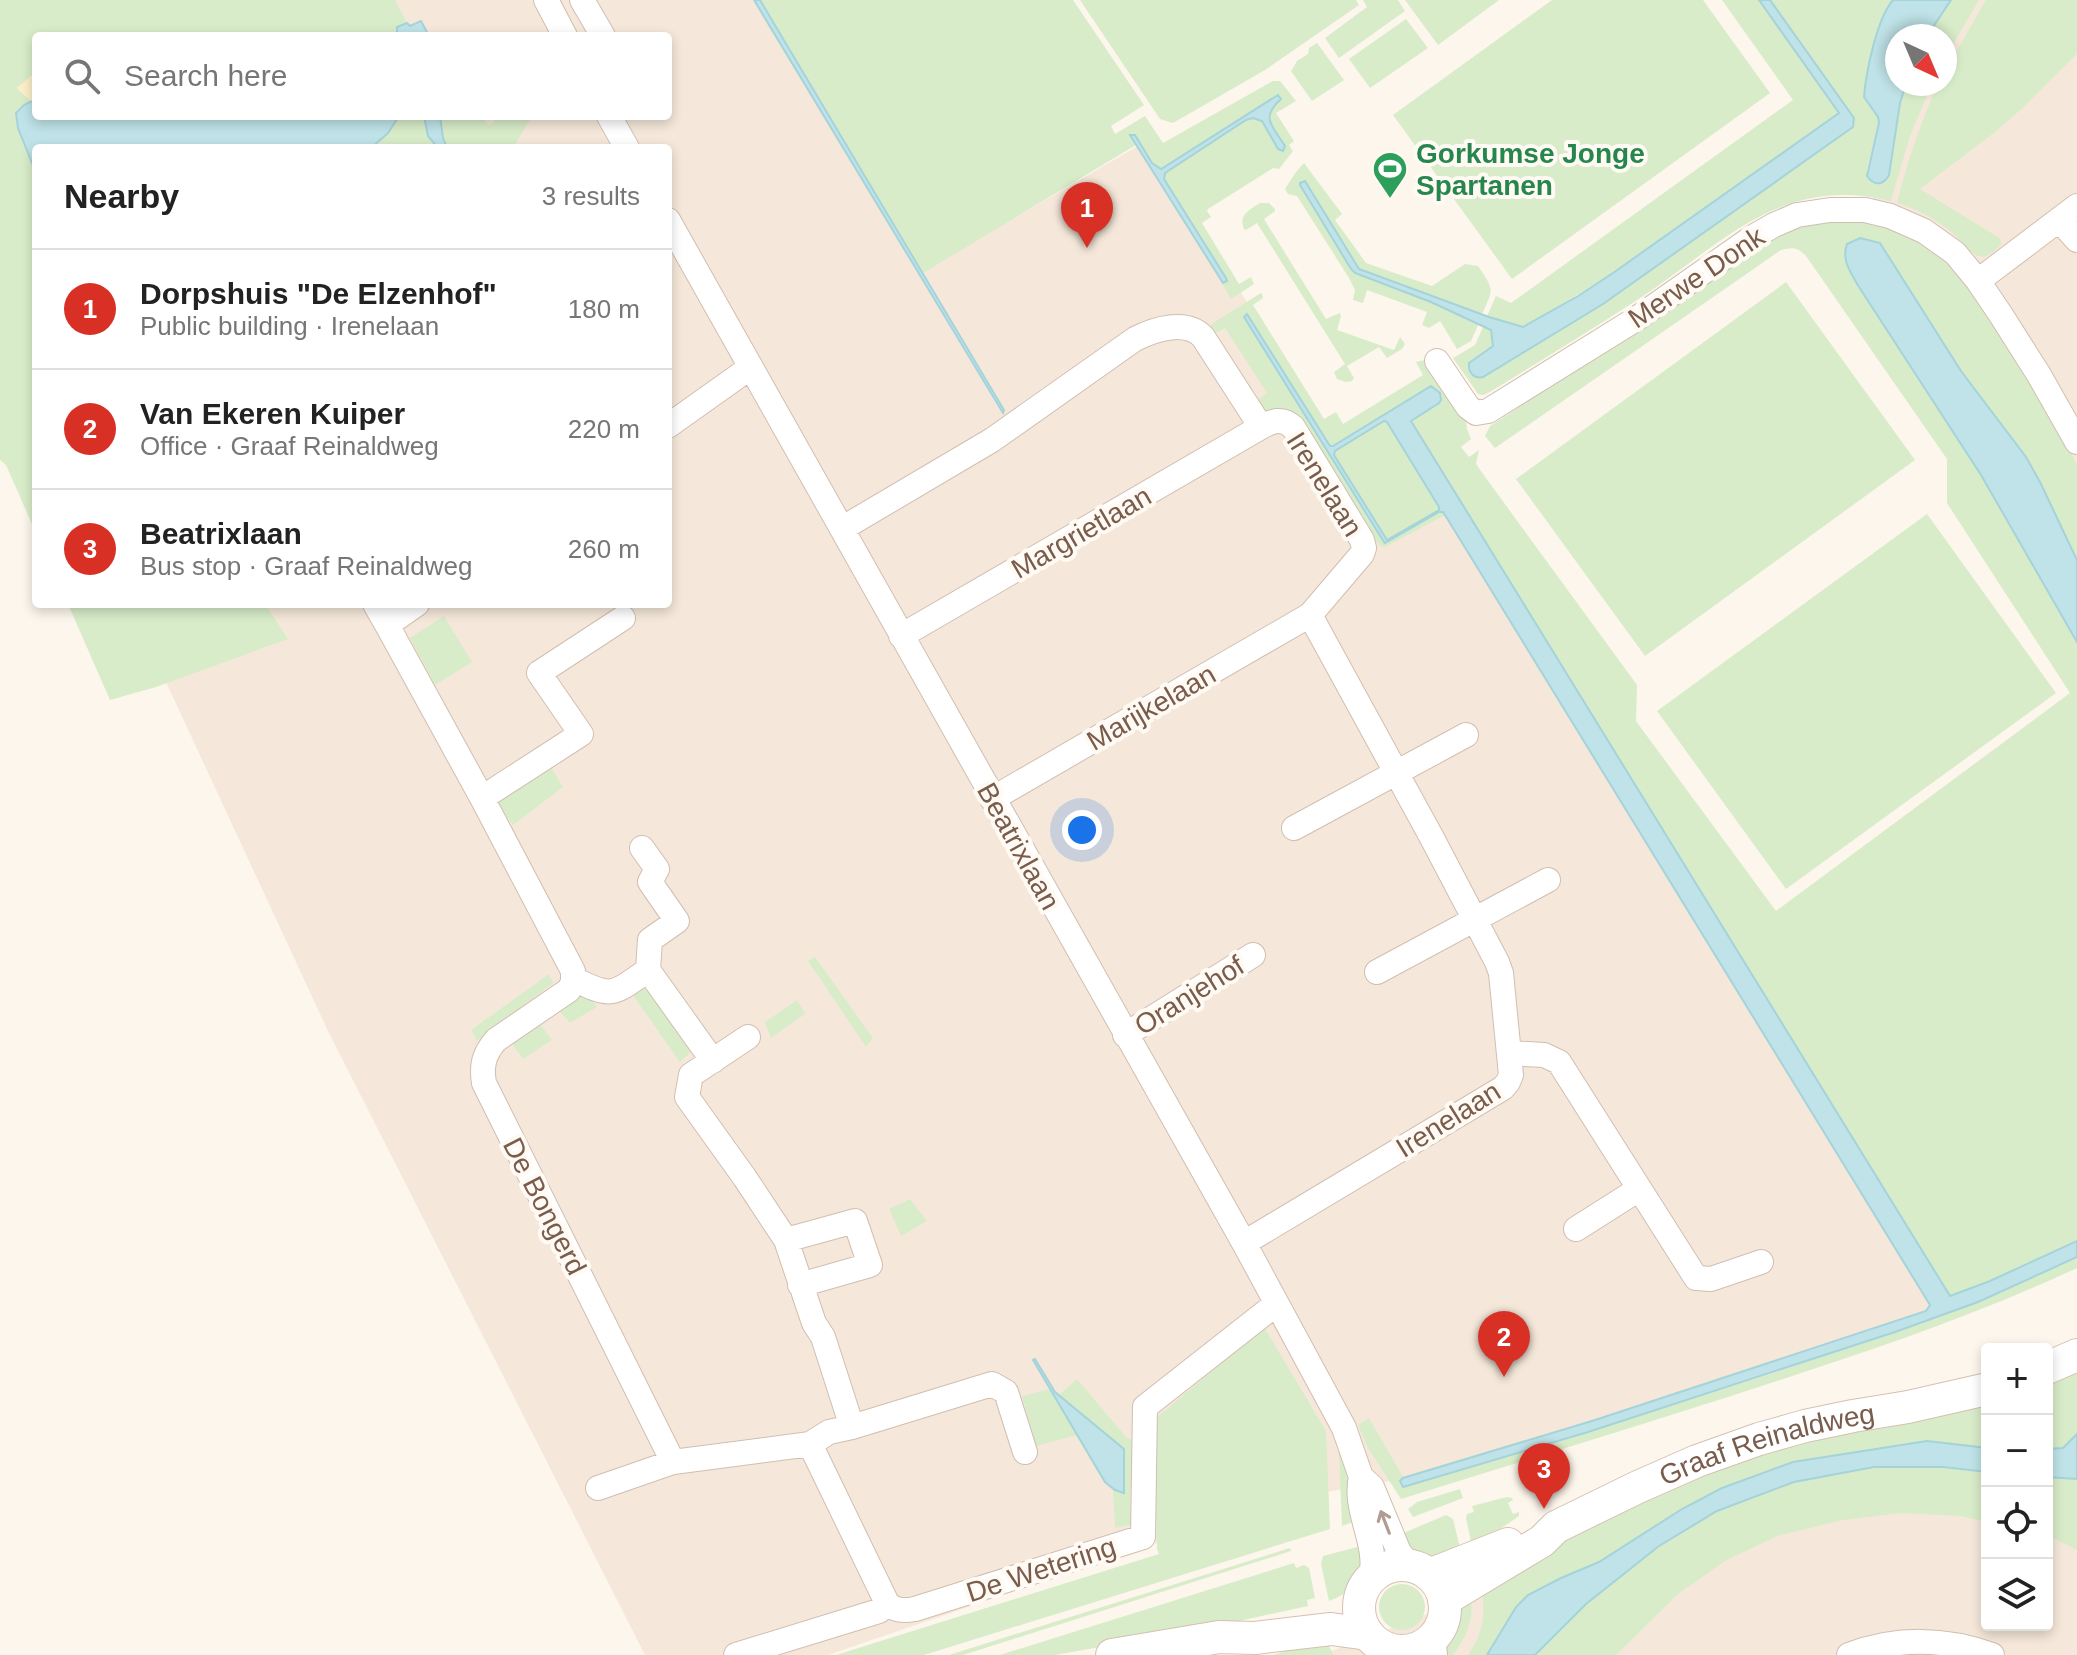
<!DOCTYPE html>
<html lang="en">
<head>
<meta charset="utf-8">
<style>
	:root { --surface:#fff; --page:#f6f6f6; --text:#222; --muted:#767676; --line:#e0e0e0; --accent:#d93025 }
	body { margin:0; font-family:Arial,sans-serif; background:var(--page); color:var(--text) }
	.controls { position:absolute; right:24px; bottom:24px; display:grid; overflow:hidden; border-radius:8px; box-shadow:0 4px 12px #0003 }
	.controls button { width:72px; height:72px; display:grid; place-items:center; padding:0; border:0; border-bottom:2px solid var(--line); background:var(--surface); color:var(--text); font:40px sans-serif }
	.compass { position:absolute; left:1885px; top:24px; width:72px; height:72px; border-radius:50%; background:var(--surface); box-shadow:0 4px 12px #0003; rotate:136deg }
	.you { position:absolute; left:1082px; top:830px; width:28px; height:28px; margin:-20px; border:6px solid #fff; border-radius:50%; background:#1a73e8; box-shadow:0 0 0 12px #1a73e833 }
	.badge { display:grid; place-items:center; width:52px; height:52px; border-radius:50%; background:var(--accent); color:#fff; font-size:26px; font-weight:700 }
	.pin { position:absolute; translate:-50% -66px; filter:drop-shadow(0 2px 4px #0008) }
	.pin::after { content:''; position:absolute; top:42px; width:28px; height:24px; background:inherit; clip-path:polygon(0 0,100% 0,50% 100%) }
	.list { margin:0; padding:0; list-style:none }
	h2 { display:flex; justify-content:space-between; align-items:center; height:104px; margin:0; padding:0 32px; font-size:34px }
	h2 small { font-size:26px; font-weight:400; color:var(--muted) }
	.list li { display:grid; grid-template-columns:52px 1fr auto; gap:24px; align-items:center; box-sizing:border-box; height:120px; padding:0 32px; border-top:2px solid var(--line) }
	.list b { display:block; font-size:30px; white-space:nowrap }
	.list p { margin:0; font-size:26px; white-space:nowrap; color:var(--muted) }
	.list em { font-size:26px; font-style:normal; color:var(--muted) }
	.icon { flex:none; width:44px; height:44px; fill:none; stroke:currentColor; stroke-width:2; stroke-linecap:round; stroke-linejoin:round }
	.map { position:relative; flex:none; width:2077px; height:1655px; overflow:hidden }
	.search { position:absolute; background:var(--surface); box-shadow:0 4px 12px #0003; left:32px; top:32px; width:640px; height:88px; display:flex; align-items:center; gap:20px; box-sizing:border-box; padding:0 28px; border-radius:8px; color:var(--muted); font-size:30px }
	.panel { position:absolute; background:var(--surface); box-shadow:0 4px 12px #0003; left:32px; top:144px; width:640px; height:464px; border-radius:8px }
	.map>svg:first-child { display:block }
	.residential { fill:#f5e8da }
	.green { fill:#d8ecc9 }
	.sand { fill:#fcefc7 }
	.water { fill:#bfe3e8; stroke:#a5d3da; stroke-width:2; fill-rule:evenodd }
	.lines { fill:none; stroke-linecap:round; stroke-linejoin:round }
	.street-casing { stroke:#d1beb0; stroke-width:26 }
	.secondary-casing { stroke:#d6c0b0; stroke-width:34 }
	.street { stroke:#fff; stroke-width:24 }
	.secondary { stroke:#fff; stroke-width:32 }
	.oneway { stroke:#af9d94 }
	.labels { text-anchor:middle; stroke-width:8; stroke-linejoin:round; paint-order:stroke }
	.leisure-label { font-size:28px; font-weight:bold; fill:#27864d; stroke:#fffaf3; text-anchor:start }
	.street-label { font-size:28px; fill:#7a5c4d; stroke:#fffaf3 }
</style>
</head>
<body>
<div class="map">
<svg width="2077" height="1655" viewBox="0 0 2077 1655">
	<rect width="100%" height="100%" fill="#fdf6ec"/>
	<!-- residential -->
	<path class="residential" d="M393 0H758L920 273 1148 140 1383 525 1442 490 1949 1308 1587 1426 1396 1480 1326 1492 1202 1527 828 1655H645L328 1031 159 667 227 604H668V148H452L439 116H668V36H408Z
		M1914 0H2077V576L1862 252 1897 79V84H1945V36H1906Z
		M2077 1395V1655H1321L1756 1487 1987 1429V1625H2047V1412Z"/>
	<!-- green -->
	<path class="green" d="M0 0H395L407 23 397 27V32L392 36H36V72L17 88 31 101 24 105 17 122 36 173V533L6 465 0 460Z
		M760 0H1073L1144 105 1111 126 1115 134 1145 116 1163 143 1273 81H1280L1296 101 1276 113 1294 141 1289 145 1293 151 1279 169 1273 168 1208 209 1207 211 1211 217 1202 223 1239 284 1251 277 1254 284 1231 299 1223 285 1226 278 1164 179 1165 173 1170 169 1246 120 1253 118 1262 121 1278 149 1269 113 1278 95 1160 169 1152 163 1135 135 1131 137 1136 145 923 273Z
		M1080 0H1356L1359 5 1265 70 1173 123 1160 119Z
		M1363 0H1398L1405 11 1339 58 1325 38 1367 7Z
		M1405 0H1499L1438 45Z
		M1552 0H1703L1770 93 1512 279 1393 115Z
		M1722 0H1759L1839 113 1613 273 1528 325 1519 327 1487 316 1496 296 1511 303 1793 100Z
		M1770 0H1893C1870 26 1872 70 1867 103L1878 117 1879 123 1867 170V176L1870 180 1889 175 1900 103 1906 84H1932L1910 136 1891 201C1778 173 1720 247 1634 302 1586 333 1537 363 1488 393L1483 395 1478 394 1453 358 1475 345 1484 325 1491 330 1493 345 1471 361 1469 366 1603 304 1853 127 1854 118Z
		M1951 0H1979L1945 58V36H1927Z
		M1986 0H2077V54L2026 105 1995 132 1920 189 2001 239V245C1995 250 1987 259 1978 256 1970 253 1957 236 1949 230 1933 218 1915 208 1897 203 1907 162 1921 122 1938 84H1945V71Z
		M1406 19 1428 48 1370 88 1349 59Z
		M1317 43 1344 80 1312 101 1291 71 1297 61 1308 54 1309 48Z
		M399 116H424L428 136 438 148H371L388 133Z
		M440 116H483L488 125 493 123 497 116H532L513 148H447L443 138Z
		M1304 163 1342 214 1335 220 1366 263 1432 286 1465 264 1478 266C1494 290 1494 288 1482 314L1359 269 1355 265V273L1360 275 1431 302 1479 323 1471 341 1457 349 1440 321 1429 328 1422 325 1427 312 1367 290 1363 303 1353 300 1355 290 1349 278 1297 196 1288 194 1285 189 1296 172Z
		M1260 203H1269L1275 209V211L1264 219 1326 319 1340 313 1341 316 1337 330 1394 350 1400 337 1405 344 1402 349 1387 358 1379 347 1347 366 1354 378 1352 381 1346 382 1337 379 1334 372 1345 364 1257 223 1246 230 1244 229C1238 214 1250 210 1260 203Z
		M1826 218 1877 221 1935 248 1972 289 2056 426 2077 464V560L2040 482 2026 457 1961 371 1881 243 1860 238 1859 287 1981 475 2077 642V1241L1990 1281 1950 1296 1411 421 1439 403 1431 386 1333 446H1330L1249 316 1247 314 1244 317 1384 542 1386 543 1439 512H1443L1445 515 1385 547 1379 546V543L1372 542 1297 418 1264 413 1256 401 1267 393 1225 328 1214 334 1209 328 1213 323 1261 293 1262 294 1263 298 1253 305 1324 419 1336 412 1343 424 1423 375 1416 362 1425 360 1429 363 1466 420 1467 429 1471 439 1461 447 1469 457 1479 450 1476 464 1483 474 1637 685 1636 721 1776 911 2070 693 1947 503V459L1806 256C1798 247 1792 247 1781 250L1495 448 1485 436 1490 426 1518 408 1516 403 1765 238Z
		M1786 282 1915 460 1645 656 1516 479Z
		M1386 420 1439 506V510L1387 540 1334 456 1335 451Z
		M1927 514 2056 693 1786 889 1657 711Z
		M68 604H265L288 639 156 687 110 700Z
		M444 616 472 662 435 685 410 638Z
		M549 764 563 787 513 825 495 801Z
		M815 957 873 1038 866 1047 808 961Z
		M549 974 553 983 477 1041 471 1030Z
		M642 985 693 1050 680 1062 632 994Z
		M581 988 597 1007 570 1023 555 1006Z
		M797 1000 805 1014 771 1038 765 1022Z
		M539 1023 552 1040 523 1059 510 1041Z
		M910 1199 927 1221 901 1236 889 1209Z
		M2077 1257V1268C1965 1320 1848 1358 1731 1396 1621 1431 1511 1465 1401 1499L1368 1448 1358 1425 1369 1418 1403 1477 1400 1481 1588 1432 1782 1370 1978 1302Z
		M1264 1327 1326 1431 1330 1529 924 1655H836L1159 1554 1157 1549 1154 1420Z
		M2077 1367V1434L2063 1448 2047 1449V1379Z
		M1077 1379 1127 1438 1134 1441 1130 1496 1131 1525 1115 1528 1113 1489 1059 1395Z
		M1050 1389 1077 1435 1036 1446 1022 1396Z
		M1987 1398V1448L1927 1441 1793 1462 1722 1488 1682 1509 1599 1562 1561 1578 1529 1595 1516 1607 1487 1655H1468C1482 1636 1486 1615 1482 1591L1568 1533 1715 1464Z
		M1339 1453H1341L1358 1520 1342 1526Z
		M1874 1467H1943L1987 1472V1522L1960 1516 1902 1513 1843 1520 1777 1536 1725 1561 1678 1594 1616 1655H1535L1586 1604 1659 1546 1717 1511 1794 1482Z
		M2047 1477 2077 1479V1550L2047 1535Z
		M1460 1489 1463 1498 1413 1517 1408 1509 1417 1502Z
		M1507 1497 1512 1498 1513 1500 1508 1503 1513 1514 1519 1512V1516L1480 1543 1472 1546 1466 1518 1467 1514 1474 1512 1472 1506Z
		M1446 1515 1453 1519 1462 1556 1425 1561 1419 1559 1399 1535Z
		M1365 1545C1362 1575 1360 1589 1329 1601L1321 1564 1323 1556Z
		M1290 1548 1291 1551 963 1655H949Z
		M1294 1563 1296 1568 1304 1565 1309 1568 1315 1598 1307 1600 1308 1606 1207 1628 1055 1655H1000Z
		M1379 1607a23 23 0 1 1 46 0a23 23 0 1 1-46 0Z
		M1470 1592C1475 1617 1468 1635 1453 1655H1441C1445 1631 1453 1610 1470 1592Z
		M1327 1641 1333 1655H1273L1308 1644Z"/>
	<!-- sand -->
	<path class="sand" d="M36 72V99L31 101 17 88Z"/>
	<!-- water -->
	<path class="water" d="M754 0H760L1004 410 1003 413Z
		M1759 0H1770L1854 118 1853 127 1603 304 1483 377C1474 379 1468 373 1469 363L1493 346 1491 330 1431 302 1355 273 1351 269 1300 185V183L1305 181 1359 269 1489 317 1523 327 1578 296 1613 273 1839 113Z
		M1893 0H1951L1927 36H1897V84H1906L1900 103 1889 175C1883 186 1874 186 1867 176L1879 123 1878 117 1864 97C1866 72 1877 18 1893 0Z
		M421 21 429 36H392L397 32V27L407 23 410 26Z
		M1278 95 1281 99C1260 118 1272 125 1285 146L1283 151 1278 149 1262 121 1253 118 1246 120 1165 173 1164 179 1226 278 1227 281 1223 283 1130 135H1135L1152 163 1161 169Z
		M36 99V116H399L388 133 371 148H36V173L18 128 16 113 24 105Z
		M424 116H440L443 138 447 148H438L428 136Z
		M1860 238 1880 243 1961 371 2026 457 2040 482 2077 560V642L1981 475 1859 287C1851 273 1841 260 1847 244Z
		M1247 314 1330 446H1333L1431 386 1440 393 1441 400 1439 403 1411 421 1950 1296 1990 1281 2077 1241V1257L1978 1302 1895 1332 1588 1432 1403 1487 1400 1481 1403 1478 1595 1420 1926 1311 1930 1305 1445 515 1443 512H1439L1385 543 1384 542 1244 317ZM1384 421 1387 422 1439 507V510L1387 540 1334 455 1335 451Z
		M1035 1359 1055 1392 1124 1449V1493L1115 1490 1105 1482 1033 1360Z
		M2077 1434V1479L2047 1477V1449L2063 1448Z
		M1927 1441 1987 1448V1472L1943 1467H1874L1794 1482 1717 1511 1659 1546 1586 1604 1535 1655H1487L1516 1607 1528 1595 1561 1578 1599 1562 1682 1509 1722 1488 1793 1462Z"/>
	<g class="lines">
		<defs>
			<path id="street" d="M546 0 565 36
				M582 0 603 36
				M609 116 627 148
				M668 220 1244 1243 1344 1428 1361 1477 1372 1487 1399 1552 1410 1566
				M2059 220 2077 240
				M1978 281 2077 206
				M1437 361 1468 407 1476 413 1488 411 1636 319 1753 237 1774 225 1797 215 1830 210H1865L1890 216 1924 231 1955 253 1978 281 2001 315 2039 375 2077 442
				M668 426 751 367
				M843 528 992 440 1135 339C1155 329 1186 319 1203 337L1261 427C1272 421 1282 417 1293 427L1362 540 1364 548 1362 554 1310 615 1432 838 1497 962 1501 973 1511 1075 1508 1082 1503 1088 1244 1243
				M375 604 387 625 417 604
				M387 625 482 798 573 971V982L569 990 496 1040C484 1054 481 1065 484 1083L673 1462
				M901 636 1261 427
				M482 798 581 734 539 673 623 618
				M992 799 1310 615
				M1294 828 1466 735
				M642 848 657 869 650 882 677 921 650 940 648 970
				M648 970 713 1061
				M1377 972 1548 880
				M574 979C613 999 613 994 648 970
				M1125 1035 1253 955
				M748 1037 691 1075 687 1097 745 1178 786 1240 814 1323 823 1337 852 1427 992 1384 1006 1392 1025 1452
				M1509 1053 1544 1055 1559 1062 1696 1278 1711 1279 1761 1262
				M1576 1229 1639 1189
				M786 1240 855 1221 870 1265 800 1285
				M810 1444 829 1432 852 1427
				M1361 1477C1353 1511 1379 1543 1371 1578
				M598 1488 673 1462 810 1444 887 1603C895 1611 904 1611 915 1609L1143 1537 1145 1407 1276 1304
				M1433 1637 1435 1655
				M1408 1650 1412 1655
				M736 1655 879 1611 887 1603
				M1849 1655C1896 1637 1946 1638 1992 1655"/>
			<g id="secondary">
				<path d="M2047 1368 2077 1355"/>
				<circle cx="1402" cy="1608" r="43"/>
				<path d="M1429 1575 1508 1544"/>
				<path id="s1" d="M1444 1600 1542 1541 1556 1527 1638 1487 1697 1461 1759 1439 1805 1426 1853 1416 1908 1407 1987 1389"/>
				<path d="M1112 1655 1219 1637 1255 1638 1331 1629 1368 1634"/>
			</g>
		</defs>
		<!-- street casing -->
		<use href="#street" class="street-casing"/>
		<!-- secondary casing -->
		<use href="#secondary" class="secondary-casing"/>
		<!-- street -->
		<use href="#street" class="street"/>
		<!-- secondary -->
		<use href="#secondary" class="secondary"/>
	</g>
	<!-- one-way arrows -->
	<defs><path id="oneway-shaft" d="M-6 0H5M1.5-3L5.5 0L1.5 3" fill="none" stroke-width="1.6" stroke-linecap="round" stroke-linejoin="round" transform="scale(2)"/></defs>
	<use class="oneway" href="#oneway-shaft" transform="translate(1385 1522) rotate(-111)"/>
	<!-- icons -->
	<defs>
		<symbol id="stadium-pin" viewBox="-11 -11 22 30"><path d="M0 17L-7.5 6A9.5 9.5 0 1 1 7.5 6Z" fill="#2e9e5b" stroke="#fffaf3"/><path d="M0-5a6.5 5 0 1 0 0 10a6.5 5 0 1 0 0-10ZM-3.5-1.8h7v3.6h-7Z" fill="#fff"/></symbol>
	</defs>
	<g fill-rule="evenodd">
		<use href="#stadium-pin" x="1370" y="149" width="40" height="54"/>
	</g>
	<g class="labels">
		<!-- leisure labels -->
		<g class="leisure-label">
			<text x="1416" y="163">Gorkumse Jonge<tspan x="1416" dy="32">Spartanen</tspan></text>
		</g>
		<!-- street labels -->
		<g class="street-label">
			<text transform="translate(1696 277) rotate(-34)" y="10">Merwe Donk</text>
			<text transform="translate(1325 484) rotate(58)" y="10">Irenelaan</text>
			<text transform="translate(1081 532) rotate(-30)" y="10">Margrietlaan</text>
			<text transform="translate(1151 707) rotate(-30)" y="10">Marijkelaan</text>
			<text transform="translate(1019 846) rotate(61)" y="10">Beatrixlaan</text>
			<text transform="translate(1189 995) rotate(-32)" y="10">Oranjehof</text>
			<text transform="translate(1448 1119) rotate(-32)" y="10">Irenelaan</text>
			<text transform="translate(545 1206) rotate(63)" y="10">De Bongerd</text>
			<text dy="10" stroke="none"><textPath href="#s1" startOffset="362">Graaf Reinaldweg</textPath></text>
			<text transform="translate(1041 1569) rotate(-18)" y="10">De Wetering</text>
		</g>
	</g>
</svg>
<div class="controls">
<button>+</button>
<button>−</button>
<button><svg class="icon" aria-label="locate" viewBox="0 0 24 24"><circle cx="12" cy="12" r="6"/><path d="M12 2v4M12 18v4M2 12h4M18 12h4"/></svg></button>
<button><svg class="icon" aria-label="layers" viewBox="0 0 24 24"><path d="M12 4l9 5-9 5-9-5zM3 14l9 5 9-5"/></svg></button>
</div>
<svg class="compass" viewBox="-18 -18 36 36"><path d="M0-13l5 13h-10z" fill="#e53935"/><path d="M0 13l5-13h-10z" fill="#767676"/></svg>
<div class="you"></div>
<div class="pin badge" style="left:1087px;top:248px">1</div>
<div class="pin badge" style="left:1504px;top:1377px">2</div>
<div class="pin badge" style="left:1544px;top:1509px">3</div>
<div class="search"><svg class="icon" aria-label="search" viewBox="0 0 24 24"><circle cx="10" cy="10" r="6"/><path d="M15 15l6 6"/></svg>Search here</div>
<section class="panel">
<h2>Nearby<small>3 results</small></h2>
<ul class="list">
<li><span class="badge">1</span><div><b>Dorpshuis &quot;De Elzenhof&quot;</b><p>Public building · Irenelaan</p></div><em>180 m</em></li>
<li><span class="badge">2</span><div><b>Van Ekeren Kuiper</b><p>Office · Graaf Reinaldweg</p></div><em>220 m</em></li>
<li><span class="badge">3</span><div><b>Beatrixlaan</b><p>Bus stop · Graaf Reinaldweg</p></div><em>260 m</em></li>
</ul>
</section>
</div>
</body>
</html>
